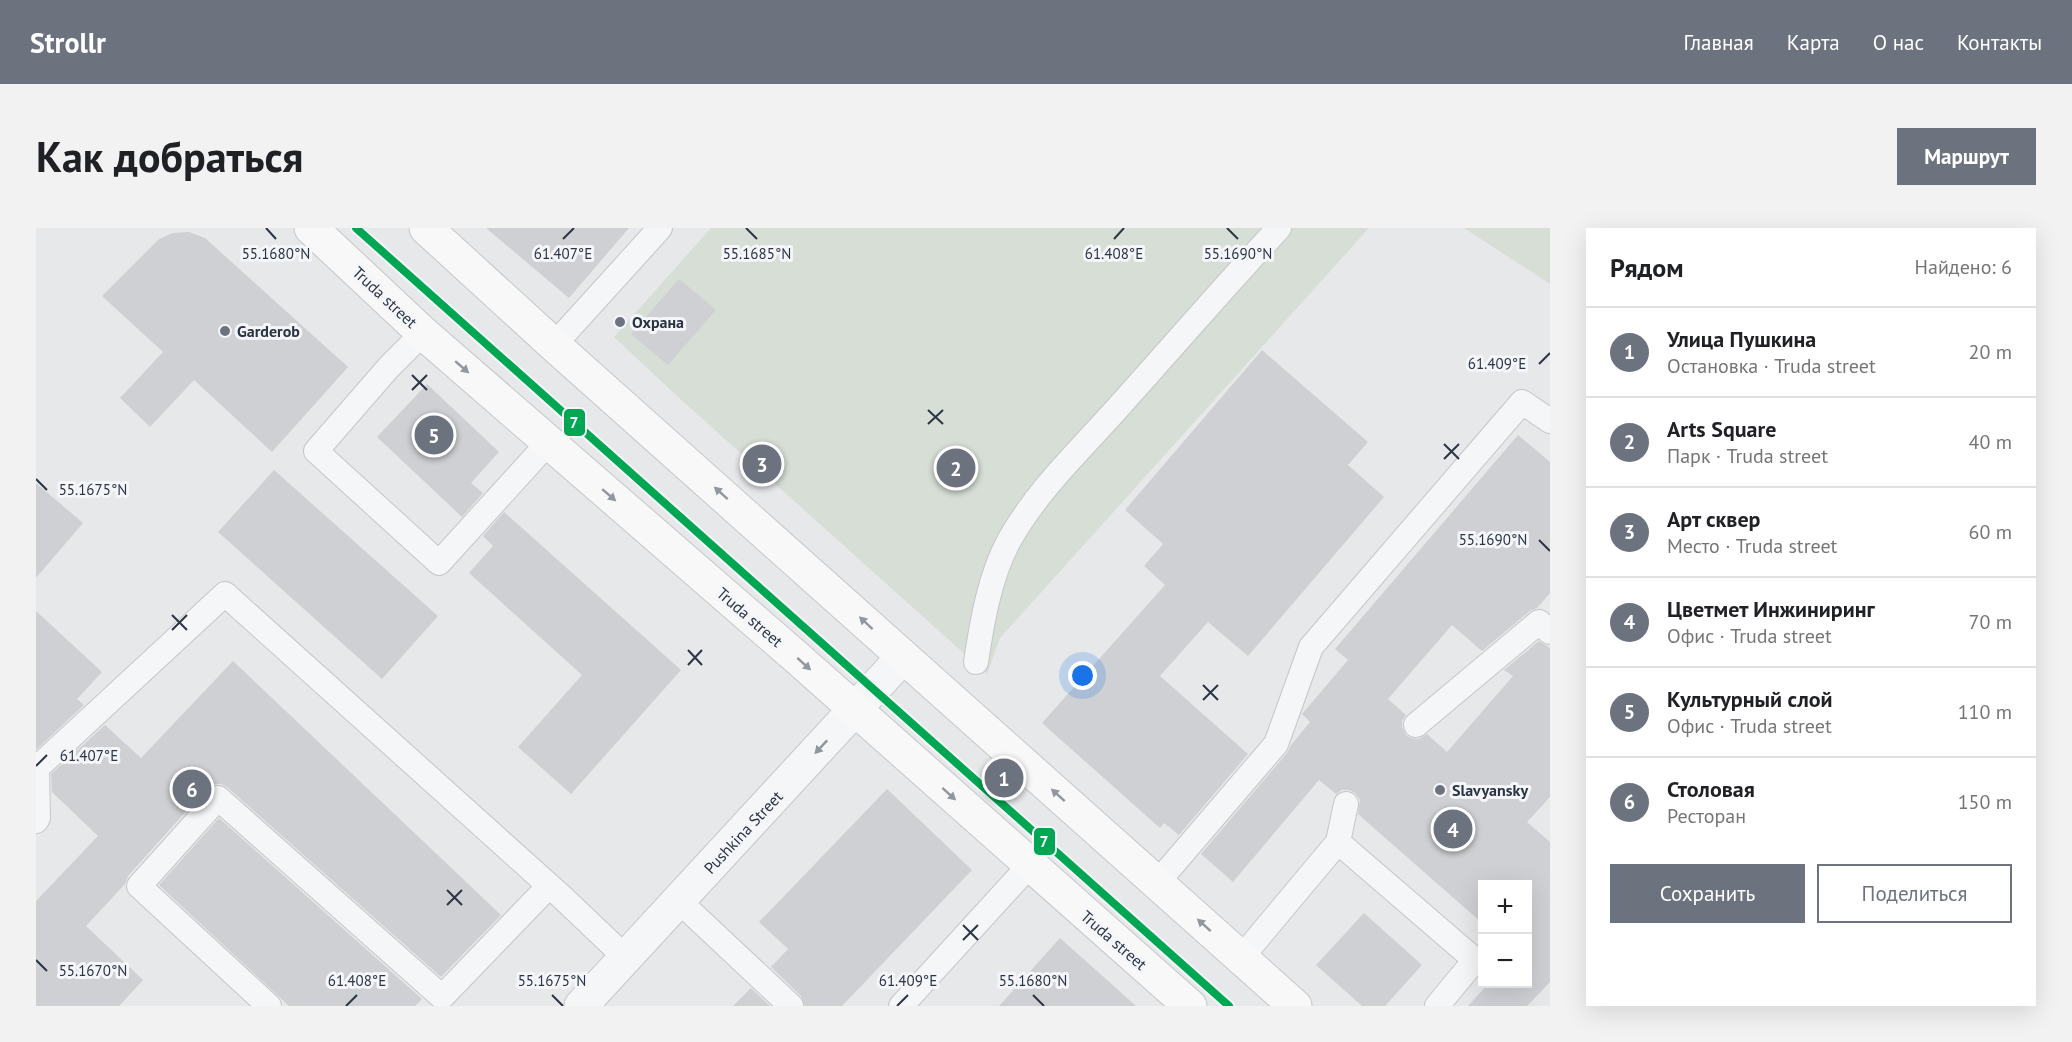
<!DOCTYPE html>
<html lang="ru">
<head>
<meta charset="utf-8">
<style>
	:root { --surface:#fff; --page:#f2f2f2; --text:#202124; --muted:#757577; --line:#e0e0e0; --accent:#6c737f }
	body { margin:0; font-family:"PT Sans",sans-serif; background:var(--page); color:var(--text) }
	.controls { position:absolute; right:18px; bottom:18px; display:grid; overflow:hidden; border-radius:0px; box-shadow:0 6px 24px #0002 }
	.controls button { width:54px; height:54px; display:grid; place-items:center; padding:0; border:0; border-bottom:2px solid var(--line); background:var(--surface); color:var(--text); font:30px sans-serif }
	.you { position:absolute; left:1047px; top:448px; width:21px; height:21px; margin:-15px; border:4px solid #fff; border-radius:50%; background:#1a73e8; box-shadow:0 0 0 9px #1a73e833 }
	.badge { display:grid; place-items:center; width:39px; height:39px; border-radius:50%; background:var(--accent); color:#fff; font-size:20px; font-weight:700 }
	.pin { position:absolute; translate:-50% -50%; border:3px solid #fff; box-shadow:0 2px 6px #0006 }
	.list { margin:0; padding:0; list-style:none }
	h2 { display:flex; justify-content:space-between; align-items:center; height:78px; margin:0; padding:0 24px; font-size:26px }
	h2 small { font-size:20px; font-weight:400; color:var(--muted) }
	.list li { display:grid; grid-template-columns:39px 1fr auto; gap:18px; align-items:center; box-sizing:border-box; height:90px; padding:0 24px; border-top:2px solid var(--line) }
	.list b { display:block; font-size:22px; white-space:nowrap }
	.list p { margin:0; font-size:20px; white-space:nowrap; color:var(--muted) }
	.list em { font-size:20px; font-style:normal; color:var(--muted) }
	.actions { display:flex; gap:12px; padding:18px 24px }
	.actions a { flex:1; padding:14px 0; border:2px solid var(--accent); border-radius:0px; text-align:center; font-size:21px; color:var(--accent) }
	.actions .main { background:var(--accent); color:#fff }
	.map { position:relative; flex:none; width:1514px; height:778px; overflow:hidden; border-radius:0px }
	header { display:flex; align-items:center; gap:36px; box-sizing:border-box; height:84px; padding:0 30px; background:var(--accent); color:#fff }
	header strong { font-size:28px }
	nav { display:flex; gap:33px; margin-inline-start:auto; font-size:21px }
	.intro { display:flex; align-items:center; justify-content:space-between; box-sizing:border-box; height:144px; padding:0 36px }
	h1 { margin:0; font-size:42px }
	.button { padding:15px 27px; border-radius:0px; background:var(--accent); color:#fff; font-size:21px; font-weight:700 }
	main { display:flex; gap:36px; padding:0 36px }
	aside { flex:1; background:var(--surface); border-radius:0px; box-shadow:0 6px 24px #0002 }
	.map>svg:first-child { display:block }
	.green { fill:#d6ded6 }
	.building { fill:#ced0d3 }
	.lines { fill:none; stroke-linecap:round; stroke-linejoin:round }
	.service-casing { stroke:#c4c6c8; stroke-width:26 }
	.minor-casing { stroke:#c4c6c8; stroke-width:35 }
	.secondary-casing { stroke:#c4c6c8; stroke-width:35 }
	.service { stroke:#f5f6f7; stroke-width:24 }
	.minor { stroke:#f5f6f7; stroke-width:33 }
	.secondary { stroke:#f8f8f8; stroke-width:33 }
	.tram-1-casing { stroke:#f4f6f9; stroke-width:12 }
	.tram-1 { stroke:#00a651; stroke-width:8 }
	.oneway { fill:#92969e }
	.oneway2 { fill:#90959e }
	.ticks { fill:none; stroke:#2b3445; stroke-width:2 }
	.poi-dot { fill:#6c737f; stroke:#f4f6f9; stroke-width:2 }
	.labels { text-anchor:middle; stroke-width:6; stroke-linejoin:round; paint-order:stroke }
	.street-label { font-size:16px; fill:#2b3445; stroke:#f4f6f9 }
	.poi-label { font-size:16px; font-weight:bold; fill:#2b3445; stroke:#f4f6f9; text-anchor:start }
	.ticks-label { font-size:15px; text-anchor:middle; fill:#2b3445; stroke:#f4f6f9; stroke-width:6; stroke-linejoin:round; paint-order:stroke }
	.line-badge { stroke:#f4f6f9; stroke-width:2 }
	.badge-label { font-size:16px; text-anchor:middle; font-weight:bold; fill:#fff }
</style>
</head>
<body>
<header>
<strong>Strollr</strong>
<nav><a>Главная</a><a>Карта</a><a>О нас</a><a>Контакты</a></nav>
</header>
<div class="intro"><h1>Как добраться</h1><a class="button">Маршрут</a></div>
<main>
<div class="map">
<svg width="1514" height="778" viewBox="0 0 1514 778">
	<rect width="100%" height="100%" fill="#e6e8ea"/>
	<!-- green -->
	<path class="green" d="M675 0H1333L964 410 951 446 641 168 578 109Z
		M1428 0H1514V56Z"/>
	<!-- building -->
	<path class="building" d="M450 0H593L533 70Z
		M153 4 169 10 312 139 236 224 158 152 114 199 84 170 127 124 66 68 123 11 137 5Z
		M643 51 680 82 632 137 595 106Z
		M1226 122 1332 214 1312 237 1348 269 1212 428 1172 394 1124 448 1212 526 1143 607 1128 595 1124 600 1006 495 1129 357 1108 338 1127 316 1089 282Z
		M391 156 463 224 435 255 447 265 426 289 341 209Z
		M1482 207 1514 234V365L1501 380 1494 383 1446 423 1416 397 1352 471 1370 487 1366 493V499L1370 507 1375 510 1382 511 1391 506 1411 524 1477 448 1468 442 1503 413 1514 420V569L1491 594 1514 614V754L1491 778H1432L1452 756H1491V657H1446V695L1322 586 1324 572 1319 565 1313 562H1306L1300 566 1283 552 1197 654 1165 626 1251 525 1255 517 1274 494 1266 486 1312 432 1299 421Z
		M238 242 402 388 346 451 182 304Z
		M0 255 47 295 0 350Z
		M468 284 645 442 535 566 482 519 546 447 433 345 457 318 447 308Z
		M0 383 66 444 41 471 48 477 0 522Z
		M197 433 465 687 405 749 191 559 185 556H178L171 560 92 648 89 656 50 698 107 752 83 778H0V673L62 608 16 564 15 546 69 497 105 530Z
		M851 561 936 642 806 778H769L765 768 735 739 752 721 723 694Z
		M183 590 386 771 379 778H253L123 657Z
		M1328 685 1386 737 1349 778H1326L1280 737Z
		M1024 710 1100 778H963Z
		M715 760 734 778H697Z"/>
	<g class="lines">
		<defs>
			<path id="service" d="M387 105 353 139 280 223 403 335 512 215
				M518 117 624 0
				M940 434C946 394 954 346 974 311 1001 263 1042 224 1078 184 1133 123 1187 60 1243 0
				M1380 497 1503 394 1514 404
				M0 593 2 590 1 540 189 366 527 670 590 730
				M1302 614 1310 576
				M1121 655 1240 516 1275 419 1486 174 1514 193
				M643 673 755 778
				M1205 730 1302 614 1439 732 1401 778
				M233 778 103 658 182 570 406 769 513 658
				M865 778 993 638"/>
			<path id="minor" d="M545 778 867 429"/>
			<path id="secondary" d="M275 0 387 105 759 428 1154 778
				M390 0 518 117 1259 778"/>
		</defs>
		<!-- service casing -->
		<use href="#service" class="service-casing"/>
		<!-- minor casing -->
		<use href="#minor" class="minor-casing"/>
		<!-- secondary casing -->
		<use href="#secondary" class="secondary-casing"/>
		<!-- service -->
		<use href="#service" class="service"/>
		<!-- minor -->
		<use href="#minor" class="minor"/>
		<!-- secondary -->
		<use href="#secondary" class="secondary"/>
		<defs>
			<path id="tram-1" d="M320 0 1193 778"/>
		</defs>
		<!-- tram-1 casing -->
		<use href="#tram-1" class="tram-1-casing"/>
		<!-- tram-1 -->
		<use href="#tram-1" class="tram-1"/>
	</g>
	<!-- one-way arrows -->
	<defs><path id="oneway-solid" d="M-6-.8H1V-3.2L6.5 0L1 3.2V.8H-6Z" transform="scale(1.5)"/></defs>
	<g class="oneway">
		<use href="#oneway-solid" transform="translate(426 139) rotate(41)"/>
		<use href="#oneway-solid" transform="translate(685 265) rotate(-138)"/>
		<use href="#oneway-solid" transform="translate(573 267) rotate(41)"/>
		<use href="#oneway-solid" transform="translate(830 395) rotate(-137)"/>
		<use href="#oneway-solid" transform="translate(768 436) rotate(42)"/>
		<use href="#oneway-solid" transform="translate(913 566) rotate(42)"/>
		<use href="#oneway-solid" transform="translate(1022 567) rotate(-138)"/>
		<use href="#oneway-solid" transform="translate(1168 697) rotate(-138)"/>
	</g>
	<use class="oneway2" href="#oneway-solid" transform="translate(785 519) rotate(133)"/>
	<!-- ticks -->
	<path class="ticks" d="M230 0 240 11M710 0 721 11M1191 0 1202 11M527 11 538 0M1078 11 1088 0M1503 136 1514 125M376 147 391 162M376 162 391 147M892 182 907 196M892 196 907 182M1408 216 1423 231M1408 231 1423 216M0 251 11 262M1503 312 1514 323M136 387 151 402M136 402 151 387M652 422 666 437M652 437 666 422M1167 457 1182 472M1167 472 1182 457M0 538 11 527M411 662 426 677M411 677 426 662M927 697 942 712M927 712 942 697M0 732 11 743M516 767 527 778M997 767 1008 778M310 778 321 767M861 778 872 767"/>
	<!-- markers -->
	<g class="poi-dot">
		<circle cx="584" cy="94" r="6"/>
		<circle cx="189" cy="103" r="6"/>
		<circle cx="1404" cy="562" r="6"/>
	</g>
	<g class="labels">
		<!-- street labels -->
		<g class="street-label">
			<text transform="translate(349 69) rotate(43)" y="6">Truda street</text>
			<text transform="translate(714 389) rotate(41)" y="6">Truda street</text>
			<text transform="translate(707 604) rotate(-47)" y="6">Pushkina Street</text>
			<text transform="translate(1078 712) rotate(41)" y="6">Truda street</text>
		</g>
		<!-- poi labels -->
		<g class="poi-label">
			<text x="596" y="100">Охрана</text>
			<text x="201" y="109">Garderob</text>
			<text x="1416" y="568">Slavyansky</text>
		</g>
	</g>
	<g class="ticks-label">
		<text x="240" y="31">55.1680°N</text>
		<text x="527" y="31">61.407°E</text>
		<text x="721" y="31">55.1685°N</text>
		<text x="1078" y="31">61.408°E</text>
		<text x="1202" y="31">55.1690°N</text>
		<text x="1461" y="141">61.409°E</text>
		<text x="57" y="267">55.1675°N</text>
		<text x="1457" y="317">55.1690°N</text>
		<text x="53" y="533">61.407°E</text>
		<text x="57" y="748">55.1670°N</text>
		<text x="321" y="758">61.408°E</text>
		<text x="516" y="758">55.1675°N</text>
		<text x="872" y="758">61.409°E</text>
		<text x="997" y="758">55.1680°N</text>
	</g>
	<g class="line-badge">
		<rect x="527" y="180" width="23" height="29" rx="6" fill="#00a651"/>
		<rect x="997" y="599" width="23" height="29" rx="6" fill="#00a651"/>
	</g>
	<g class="badge-label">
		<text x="538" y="200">7</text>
		<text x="1008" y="619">7</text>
	</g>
</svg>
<div class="controls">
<button>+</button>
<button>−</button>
</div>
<div class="you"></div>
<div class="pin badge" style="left:968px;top:550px">1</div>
<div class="pin badge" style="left:920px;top:240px">2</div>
<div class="pin badge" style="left:726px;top:236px">3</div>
<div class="pin badge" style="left:1417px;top:601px">4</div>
<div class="pin badge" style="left:398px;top:207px">5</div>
<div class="pin badge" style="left:156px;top:561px">6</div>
</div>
<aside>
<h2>Рядом<small>Найдено: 6</small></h2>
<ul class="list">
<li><span class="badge">1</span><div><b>Улица Пушкина</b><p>Остановка · Truda street</p></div><em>20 m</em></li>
<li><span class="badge">2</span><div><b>Arts Square</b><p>Парк · Truda street</p></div><em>40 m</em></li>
<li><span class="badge">3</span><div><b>Арт сквер</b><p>Место · Truda street</p></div><em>60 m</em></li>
<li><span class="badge">4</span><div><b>Цветмет Инжиниринг</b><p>Офис · Truda street</p></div><em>70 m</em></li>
<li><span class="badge">5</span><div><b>Культурный слой</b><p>Офис · Truda street</p></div><em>110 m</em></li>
<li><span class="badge">6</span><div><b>Столовая</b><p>Ресторан</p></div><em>150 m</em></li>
</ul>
<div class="actions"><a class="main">Сохранить</a><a>Поделиться</a></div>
</aside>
</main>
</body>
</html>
